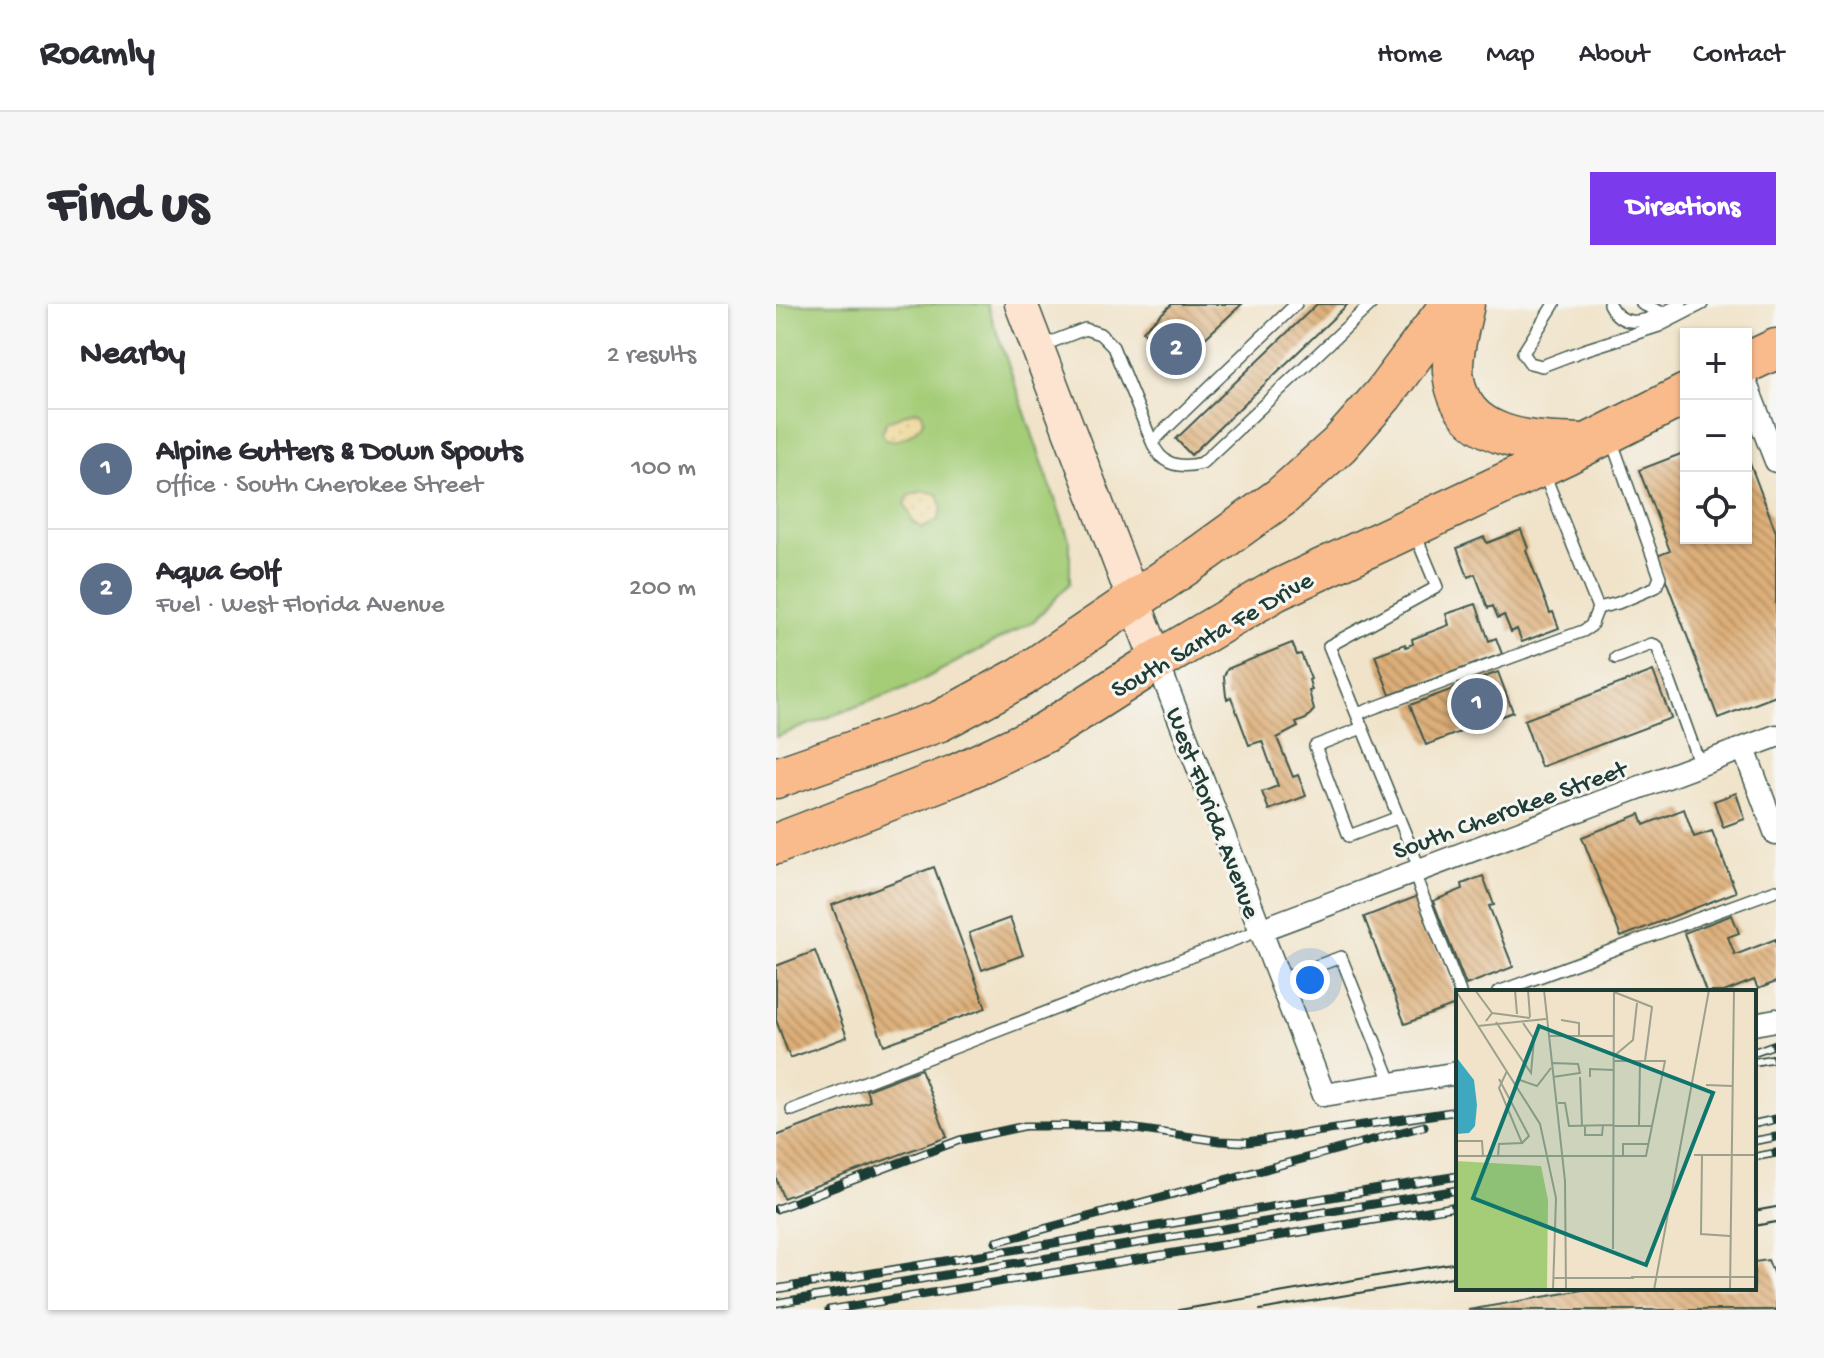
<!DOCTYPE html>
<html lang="en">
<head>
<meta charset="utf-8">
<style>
	:root { --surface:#fff; --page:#f7f7f7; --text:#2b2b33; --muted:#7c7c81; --line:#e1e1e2; --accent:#7c3aed }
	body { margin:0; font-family:"Gochi Hand",sans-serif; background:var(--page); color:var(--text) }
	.controls { position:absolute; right:24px; top:24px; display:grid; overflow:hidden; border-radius:0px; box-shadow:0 2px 6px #0004 }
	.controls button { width:72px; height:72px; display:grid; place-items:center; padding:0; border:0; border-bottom:2px solid var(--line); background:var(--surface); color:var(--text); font:40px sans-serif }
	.you { position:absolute; left:534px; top:676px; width:28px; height:28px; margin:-20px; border:6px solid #fff; border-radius:50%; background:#1a73e8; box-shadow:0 0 0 12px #1a73e833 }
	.badge { display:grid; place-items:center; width:52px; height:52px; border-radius:50%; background:var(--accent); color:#fff; font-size:26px; font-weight:700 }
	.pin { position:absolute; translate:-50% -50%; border:4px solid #fff; box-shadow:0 2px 8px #0006 }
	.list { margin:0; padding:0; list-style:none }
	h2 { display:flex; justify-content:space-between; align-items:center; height:104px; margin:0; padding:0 32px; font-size:34px }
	h2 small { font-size:26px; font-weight:400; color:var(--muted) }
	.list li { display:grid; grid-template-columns:52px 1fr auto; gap:24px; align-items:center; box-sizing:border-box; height:120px; padding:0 32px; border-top:2px solid var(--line) }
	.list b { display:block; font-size:30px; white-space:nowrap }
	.list p { margin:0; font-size:26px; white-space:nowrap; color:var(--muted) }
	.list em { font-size:26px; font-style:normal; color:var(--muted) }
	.icon { flex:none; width:44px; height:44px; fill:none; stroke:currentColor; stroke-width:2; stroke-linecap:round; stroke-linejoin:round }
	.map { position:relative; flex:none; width:1000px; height:1006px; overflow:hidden; border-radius:0px }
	header { display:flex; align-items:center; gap:48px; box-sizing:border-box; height:112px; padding:0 40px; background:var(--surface); border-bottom:2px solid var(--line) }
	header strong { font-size:38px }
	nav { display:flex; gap:44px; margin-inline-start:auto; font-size:28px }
	.intro { display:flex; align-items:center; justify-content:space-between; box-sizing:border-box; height:192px; padding:0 48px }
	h1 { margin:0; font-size:56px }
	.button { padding:20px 36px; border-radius:0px; background:var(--accent); color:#fff; font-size:28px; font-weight:700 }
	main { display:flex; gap:48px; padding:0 48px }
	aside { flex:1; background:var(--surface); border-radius:0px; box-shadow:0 2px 6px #0004 }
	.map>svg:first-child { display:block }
	.grass { fill:#a5cd78; stroke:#628556; stroke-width:2 }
	.sand { fill:url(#sand-dots); stroke:#868c69; stroke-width:2 }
	.building { fill:url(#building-back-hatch) }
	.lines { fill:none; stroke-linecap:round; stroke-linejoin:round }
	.lane-casing { stroke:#3e564a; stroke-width:14 }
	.street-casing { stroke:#3e564a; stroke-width:25 }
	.secondary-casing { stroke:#3e564a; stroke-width:35 }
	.highway-casing { stroke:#3e564a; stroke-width:43 }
	.lane { stroke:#fff; stroke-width:11 }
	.street { stroke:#fff; stroke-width:22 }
	.secondary { stroke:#fde4d1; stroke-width:32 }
	.highway { stroke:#fabb8c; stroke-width:40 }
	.tram { stroke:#1f3d34; stroke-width:2 }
	.rail-casing { stroke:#1f3d34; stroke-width:9 }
	.rail { stroke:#f6f6f2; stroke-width:6; stroke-dasharray:18; stroke-linecap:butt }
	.labels { text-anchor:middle; stroke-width:6; stroke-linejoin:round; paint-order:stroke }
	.street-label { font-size:26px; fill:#1f3d34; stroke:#f6f6f2 }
	.inset-road { fill:none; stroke:#9ca18d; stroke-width:2 }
	.view { fill:#0f766e; fill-opacity:0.15; stroke:#0f766e; stroke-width:4 }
	.inset-edge { fill:none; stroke:#1f3d34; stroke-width:4 }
</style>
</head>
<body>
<header>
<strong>Roamly</strong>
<nav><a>Home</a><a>Map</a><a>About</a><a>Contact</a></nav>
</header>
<div class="intro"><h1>Find us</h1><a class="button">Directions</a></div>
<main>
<aside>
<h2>Nearby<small>2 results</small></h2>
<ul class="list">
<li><span class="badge" style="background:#5c6f8a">1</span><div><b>Alpine Gutters &amp; Down Spouts</b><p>Office · South Cherokee Street</p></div><em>100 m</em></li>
<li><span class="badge" style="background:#5c6f8a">2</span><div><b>Aqua Golf</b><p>Fuel · West Florida Avenue</p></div><em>200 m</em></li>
</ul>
</aside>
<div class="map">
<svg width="1000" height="1006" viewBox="0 0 1000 1006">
	<defs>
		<pattern id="sand-dots" width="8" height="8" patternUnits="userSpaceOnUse" patternTransform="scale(2)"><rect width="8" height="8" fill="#eeda9e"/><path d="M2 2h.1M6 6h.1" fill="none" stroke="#ccbc89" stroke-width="1.8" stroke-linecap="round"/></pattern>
		<pattern id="building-back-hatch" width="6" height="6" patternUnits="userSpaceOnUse" patternTransform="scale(2)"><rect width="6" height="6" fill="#ddae78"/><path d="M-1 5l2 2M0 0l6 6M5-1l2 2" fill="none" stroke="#b38f63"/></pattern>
	</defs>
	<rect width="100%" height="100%" fill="#f6f6f2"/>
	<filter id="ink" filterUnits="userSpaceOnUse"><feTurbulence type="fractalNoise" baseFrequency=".0125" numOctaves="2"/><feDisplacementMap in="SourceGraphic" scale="16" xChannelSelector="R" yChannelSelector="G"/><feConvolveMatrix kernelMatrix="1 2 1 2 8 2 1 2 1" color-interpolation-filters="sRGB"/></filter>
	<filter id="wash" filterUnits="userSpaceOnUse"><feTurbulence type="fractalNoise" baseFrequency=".006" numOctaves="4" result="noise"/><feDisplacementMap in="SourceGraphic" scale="32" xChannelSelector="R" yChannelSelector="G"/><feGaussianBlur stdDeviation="1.8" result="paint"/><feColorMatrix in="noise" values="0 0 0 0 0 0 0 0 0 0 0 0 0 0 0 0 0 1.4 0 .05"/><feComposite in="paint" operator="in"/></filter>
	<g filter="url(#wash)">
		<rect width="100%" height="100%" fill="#f0e3c9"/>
		<!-- grass -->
		<path class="grass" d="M0 0H211L294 238V279L258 317 137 381 0 433Z"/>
		<!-- sand -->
		<path class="sand" d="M141 106 145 108 148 116C141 128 123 141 109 135L106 128 111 117Z
			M147 187 162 190 166 203 162 216 147 224 137 218 129 199 132 192Z"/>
		<g id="blocks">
			<!-- building -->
			<path class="building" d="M396 0H466L399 62 367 27Z
				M541 0H572L415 151 400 135Z
				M910 148V234H970V149L1000 228V392L942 414 881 252 894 247 863 166Z
				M745 226 752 244 750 246 774 309 777 308 783 324 746 338 741 325 735 328 728 311 722 314 717 302 712 304 699 270 692 273 681 244 708 233 711 239Z
				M700 300 713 337 720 334 726 350 614 391 599 351 629 340 630 343 637 340 636 335 673 321 670 310Z
				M516 339 521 351 525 350 535 375 533 376 536 386 533 387 538 406 530 415 520 419 522 423 501 434 517 473 522 471 530 492 493 506 486 488 502 482 486 437 473 441 455 393 451 395 450 392 448 373 451 365Z
				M877 367 895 414 765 463 748 416Z
				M722 368 737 408 650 441 634 401Z
				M960 489 969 515 947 523 938 497Z
				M908 505 918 533 936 527 960 588 845 633 806 533 864 510 868 521Z
				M158 563 210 704 108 741 56 601Z
				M707 572 718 601 713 602 737 663 690 681 657 597 687 585 686 580Z
				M642 592 682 700 629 720 588 613Z
				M956 611 963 629 952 633 959 651 1000 635V678L982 685 978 676 948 688H930L908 629Z
				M234 614 247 651 206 666 193 629Z
				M39 647 71 733 14 754 0 716V662Z
				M145 765 171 833 7 894 0 874V832L94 797 90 786Z
				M992 956 1000 976V1006H692L819 984H978V958Z"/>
		</g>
	</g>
	<g filter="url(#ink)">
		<use href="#blocks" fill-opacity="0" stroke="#3e564a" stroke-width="2"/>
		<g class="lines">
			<defs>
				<path id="lane" d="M778 0 747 49 754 59 766 62 808 46 883 22 926 0
					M833 0C845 24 866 19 887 9
					M866 0 887 9 905 0
					M265 42 309 25 324 30 337 43 376 138 520 0
					M376 138C385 161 403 165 426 159L595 0
					M767 167 822 304 842 299 880 283 884 273 835 135
					M639 230 661 283 553 342 644 566
					M840 354 876 340 881 342 924 461
					M581 410 807 327 815 322 822 304
					M586 424 539 442 573 532 623 513
					M638 569 684 688
					M503 676 565 653 616 780
					M722 688 1000 586
					M16 806 484 626"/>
				<path id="street" d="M970 80 1000 157
					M381 357 548 791 682 769
					M968 445 1000 530
					M484 626 1000 432
					M978 720 1000 716"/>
				<path id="secondary" d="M245 0 381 357"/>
				<path id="highway" d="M688 0C684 21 676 45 677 67 682 137 755 139 808 140
					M970 59 1000 45
					M0 474 164 417 245 373 429 248 505 193 563 141 607 91 675 0
					M0 540 179 471 268 429 381 357 499 287 789 151 910 90"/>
			</defs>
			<!-- lane casing -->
			<use href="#lane" class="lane-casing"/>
			<!-- street casing -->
			<use href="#street" class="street-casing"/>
			<!-- secondary casing -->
			<use href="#secondary" class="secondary-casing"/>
			<!-- highway casing -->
			<use href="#highway" class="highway-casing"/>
			<!-- lane -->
			<use href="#lane" class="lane"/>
			<!-- street -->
			<use href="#street" class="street"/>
			<!-- secondary -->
			<use href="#secondary" class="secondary"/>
			<!-- highway -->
			<use href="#highway" class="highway"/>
			<!-- tram -->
			<path class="tram" d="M978 907 1000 903
				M978 922 1000 918
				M403 1006 682 958
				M484 1006 682 972"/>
			<defs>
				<path id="rail" d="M978 748 1000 740
					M978 758 1000 754
					M978 820 1000 815
					M978 837 1000 833
					M978 853 1000 849
					M0 905 184 836 249 822H339L444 837 471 838 682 807
					M220 938 648 822
					M0 985 682 872
					M0 999 682 886
					M53 1006 682 902"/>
			</defs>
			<!-- rail casing -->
			<use href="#rail" class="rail-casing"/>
			<!-- rail -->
			<use href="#rail" class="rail"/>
		</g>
	</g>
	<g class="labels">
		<!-- street labels -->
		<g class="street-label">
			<text transform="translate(435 329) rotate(-30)" y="9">South Santa Fe Drive</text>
			<text transform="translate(733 504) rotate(-20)" y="9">South Cherokee Street</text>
			<text transform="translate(439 508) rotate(69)" y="9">West Florida Avenue</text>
		</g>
	</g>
	<!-- overview -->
	<g transform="translate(680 686)">
		<rect width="300" height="300" fill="#f0e3c9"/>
		<path d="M0 171 85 176 92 210 91 300H0Z" fill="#a5cd78"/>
		<path d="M0 38 1 68 18 90 21 115 19 136 13 143 0 144Z" fill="#3ea9be"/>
		<path class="inset-road" d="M19 0 36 23 30 31M59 0 61 24M72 0 74 27M88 0 109 191 110 300M0 1 84 134 100 208 97 300M158 2 196 17 189 71M36 23 74 28M105 30 123 33V46M40 32 75 83 78 49 67 33M22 36 90 29M94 46H157M158 66 177 50 181 13M184 71 183 136H196M97 87 124 83 122 74 97 73M124 87 126 136M134 87V79L158 80M43 89 73 146 66 153M61 89 81 96 95 78M250 95 276 96M102 113H109L113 136 157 135M129 135V145H146L147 135M157 136H183M0 151H26L27 166M238 165H300M246 165 245 244 274 246M0 166H190L209 71H158M42 166 43 154 66 153 43 98 51 81M167 166V154H192M157 259 158 0M175 287H300M97 288H178M198 300 253 0M274 300 278 0"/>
		<path class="view" d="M83 36 257 103 190 275 17 208Z"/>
		<rect width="300" height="300" class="inset-edge"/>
	</g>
</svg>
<div class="controls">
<button>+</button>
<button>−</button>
<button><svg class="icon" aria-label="locate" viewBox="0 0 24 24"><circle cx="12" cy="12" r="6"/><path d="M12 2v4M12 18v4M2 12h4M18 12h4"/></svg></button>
</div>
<div class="you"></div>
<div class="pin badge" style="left:701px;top:400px;background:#5c6f8a">1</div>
<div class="pin badge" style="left:400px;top:45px;background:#5c6f8a">2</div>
</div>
</main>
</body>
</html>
